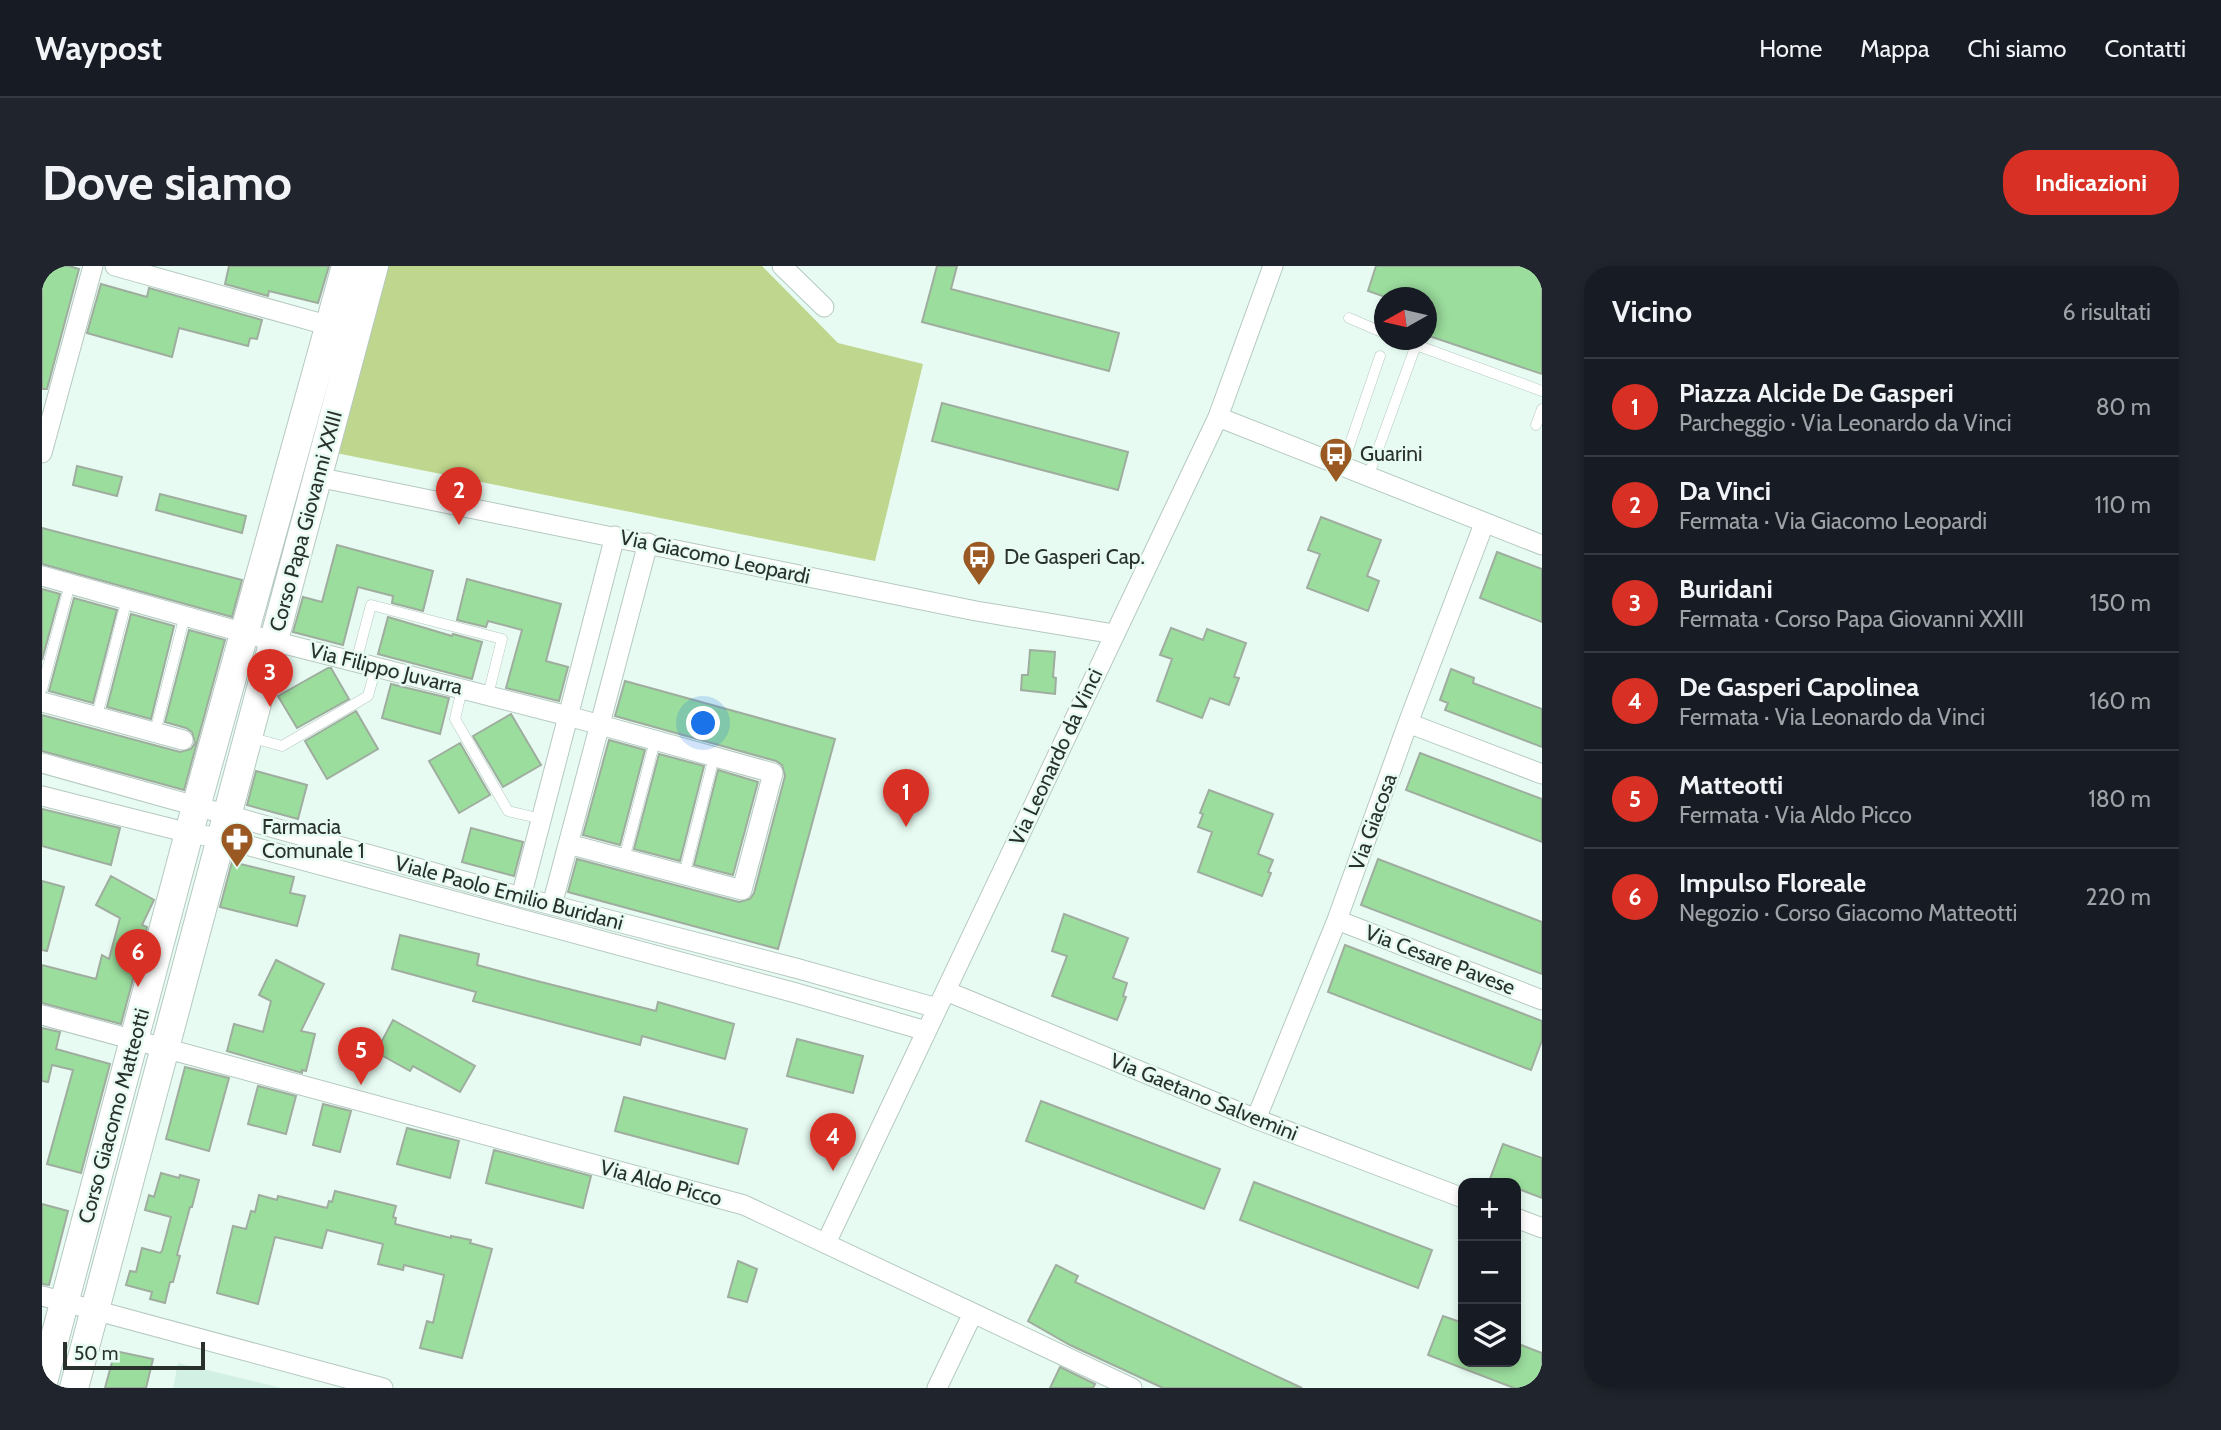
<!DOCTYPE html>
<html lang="it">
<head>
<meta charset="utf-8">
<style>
	:root { --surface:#171b24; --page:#20242c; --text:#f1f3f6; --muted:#9ea1a6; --line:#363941; --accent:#d93025 }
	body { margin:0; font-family:Cabin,sans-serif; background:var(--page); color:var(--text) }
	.controls { position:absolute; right:21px; bottom:21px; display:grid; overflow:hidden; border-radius:14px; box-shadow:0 4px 10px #0003 }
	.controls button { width:63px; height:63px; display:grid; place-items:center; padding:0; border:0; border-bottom:2px solid var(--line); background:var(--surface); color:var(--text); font:35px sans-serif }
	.compass { position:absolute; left:1332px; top:21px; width:63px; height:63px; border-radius:50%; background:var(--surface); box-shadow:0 4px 10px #0003; rotate:262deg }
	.scale { position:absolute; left:21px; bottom:18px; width:142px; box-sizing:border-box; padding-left:7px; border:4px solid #29312d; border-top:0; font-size:19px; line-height:24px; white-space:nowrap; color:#29312d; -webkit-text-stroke:5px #e7fbf2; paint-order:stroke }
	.you { position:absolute; left:662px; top:458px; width:24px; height:24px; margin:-18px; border:5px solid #fff; border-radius:50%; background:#1a73e8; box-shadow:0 0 0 10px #1a73e833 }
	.badge { display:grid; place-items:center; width:46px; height:46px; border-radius:50%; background:var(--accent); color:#fff; font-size:23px; font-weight:700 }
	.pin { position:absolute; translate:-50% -58px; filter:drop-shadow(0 2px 4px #0008) }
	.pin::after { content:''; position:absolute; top:37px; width:24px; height:21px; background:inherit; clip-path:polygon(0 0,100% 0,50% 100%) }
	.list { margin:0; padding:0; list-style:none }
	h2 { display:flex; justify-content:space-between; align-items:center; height:91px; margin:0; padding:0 28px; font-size:30px }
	h2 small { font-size:23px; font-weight:400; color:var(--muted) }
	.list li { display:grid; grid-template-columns:46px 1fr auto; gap:21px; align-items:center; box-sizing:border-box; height:98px; padding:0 28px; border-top:2px solid var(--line) }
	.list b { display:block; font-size:26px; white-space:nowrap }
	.list p { margin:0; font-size:23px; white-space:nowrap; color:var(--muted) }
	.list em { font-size:23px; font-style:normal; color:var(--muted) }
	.icon { flex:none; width:38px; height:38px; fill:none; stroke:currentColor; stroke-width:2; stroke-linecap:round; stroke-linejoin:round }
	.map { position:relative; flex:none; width:1500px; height:1122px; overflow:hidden; border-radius:28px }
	header { display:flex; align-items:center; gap:42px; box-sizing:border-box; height:98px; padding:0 35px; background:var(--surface); border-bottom:2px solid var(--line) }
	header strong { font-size:33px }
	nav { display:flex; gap:38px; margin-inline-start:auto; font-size:24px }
	.intro { display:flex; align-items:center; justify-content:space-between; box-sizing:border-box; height:168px; padding:0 42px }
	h1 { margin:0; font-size:49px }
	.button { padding:18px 32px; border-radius:28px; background:var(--accent); color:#fff; font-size:24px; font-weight:700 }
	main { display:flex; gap:42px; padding:0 42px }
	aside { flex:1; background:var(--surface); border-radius:28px; box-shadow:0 4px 10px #0003 }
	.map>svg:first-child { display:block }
	.built { fill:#d3f0e4 }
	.green { fill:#bed68d }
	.building { fill:#9bdd9d; stroke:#9fad9f; stroke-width:2 }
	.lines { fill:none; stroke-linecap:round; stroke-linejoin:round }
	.lane-casing { stroke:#b5c9c0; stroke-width:11 }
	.street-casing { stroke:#b5c9c0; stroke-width:21 }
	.secondary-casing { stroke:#b5c9c0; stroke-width:30 }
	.lane { stroke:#fff; stroke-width:10 }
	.street { stroke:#fff; stroke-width:19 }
	.secondary { stroke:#fff; stroke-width:28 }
	.labels { text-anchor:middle; stroke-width:5; stroke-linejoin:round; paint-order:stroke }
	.poi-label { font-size:21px; fill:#29312d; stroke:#e7fbf2; text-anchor:start }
	.street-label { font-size:21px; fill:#29312d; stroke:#e7fbf2 }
</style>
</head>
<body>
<header>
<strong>Waypost</strong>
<nav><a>Home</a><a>Mappa</a><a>Chi siamo</a><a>Contatti</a></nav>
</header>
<div class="intro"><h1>Dove siamo</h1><a class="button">Indicazioni</a></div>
<main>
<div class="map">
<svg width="1500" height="1122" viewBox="0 0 1500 1122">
	<rect width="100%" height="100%" fill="#e7fbf2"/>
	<!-- built -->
	<path class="built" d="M136 1097 240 1122H131Z"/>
	<!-- green -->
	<path class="green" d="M344 0H720L796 77 881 98 833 295 294 187Z"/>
	<!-- building -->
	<path class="building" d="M3 0H27L37 3 5 123H0V10Z
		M187 0H287L276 37 227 25 226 30 183 18Z
		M895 0H915L909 23 1077 67 1067 105 880 56Z
		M1334 0H1488L1500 4V108L1384 69V32H1346L1326 25Z
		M59 18 105 31 107 22 220 54 215 73 208 72 206 80 137 62 130 91 45 67Z
		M900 137 1086 186 1076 224 890 175Z
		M35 200 80 211 75 230 31 219Z
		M118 228 204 250 200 267 114 244Z
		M1279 251 1339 274 1325 310 1337 315 1326 345 1265 322 1278 288 1266 284Z
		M0 262 200 314 190 351 0 298Z
		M295 279 391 305 381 345 350 337 351 330 316 321 301 379 251 366 261 331 280 336Z
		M1455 286 1500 303V356L1438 332Z
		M425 313 519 338 504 395 526 401 517 435 464 422 480 364 446 355 444 361 415 354Z
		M0 323 18 328 0 394Z
		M32 332 75 344 51 437 7 425Z
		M89 348 132 360 109 453 65 441Z
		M346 351 410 370 411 368 440 376 430 413 336 388Z
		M1129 362 1161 374 1165 363 1204 377 1192 411 1197 412 1187 439 1168 432 1160 452 1115 435 1130 393 1118 389Z
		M147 364 183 374 142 524 0 485V449L138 486 149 483 153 477 150 466 144 462 123 456Z
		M988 384 1013 386 1011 411 1014 412 1013 428 979 424 980 409H986Z
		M286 402H289L307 433 255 462 236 430Z
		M1409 403 1432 412 1431 417 1500 443V481L1403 444 1406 437 1398 434Z
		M583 415 793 473 736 683 526 626 535 593 697 636 708 633 712 627 743 510 740 499 734 495 573 450Z
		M349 418 407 432 398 468 340 452Z
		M314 445 336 483 285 513 263 475Z
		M469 448 499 499 461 521 431 470Z
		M567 474 603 484 578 579 541 569Z
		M418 477 448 529 417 547 387 495Z
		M1378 487 1500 533V576L1364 524Z
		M617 488 662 500 638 595 592 583Z
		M676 504 716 516 691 609 652 599Z
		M214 505 265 519 256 553 205 539Z
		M1167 524 1231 548 1216 588 1231 594 1226 606 1229 607 1220 630 1156 606 1170 566 1156 561 1161 548 1158 547Z
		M0 543 78 562 69 599 0 580Z
		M429 562 481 576 472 610 420 596Z
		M1336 593 1500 656V708L1319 639Z
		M190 596 252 611 248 627 263 630 255 660 178 641Z
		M69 610 112 634 100 659 105 661 79 758 0 737V699L54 713 60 689 67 693 78 652 54 639Z
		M0 615 22 621 5 685 0 684Z
		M1022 648 1086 672 1071 712 1085 717 1081 730 1084 731 1075 754 1010 730 1025 690 1010 685Z
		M358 669 437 688 435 699 491 714 614 745 616 736 692 758 683 793 600 770 598 779 431 735 434 726 350 703Z
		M1303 679 1500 755V774L1489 804 1286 726Z
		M234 694 282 718 259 765 273 768 264 805 260 804V807L185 785 192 758 221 766 229 735 217 729Z
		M351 754 433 800 418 826 371 800 368 805 334 786Z
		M0 762 18 766 14 783 68 798 39 907 5 898 31 804 10 799 6 816 0 815Z
		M755 773 821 790 811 827 745 810Z
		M143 801 187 812 167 885 124 873Z
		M216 820 254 830 244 868 206 858Z
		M582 831 705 863 696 898 573 865Z
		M999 835 1178 903 1162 943 984 875Z
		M281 838 309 845 298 886 271 879Z
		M365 862 417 875 408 912 355 898Z
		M1461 878 1500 892V932L1474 922V917H1460L1448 913Z
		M452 884 549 910 541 942 444 917Z
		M119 907 137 912 138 909 157 914 150 941H148L135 989 138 990 131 1016H128L123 1037 108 1033 110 1026 84 1019 88 1005 94 1006 100 982 118 987 120 985 129 951 103 944 107 929 112 931Z
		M1212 916 1390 984 1376 1022 1198 954Z
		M293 925 354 940 351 951 354 952 353 958 409 972V970L429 974 428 977 450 983 420 1092 378 1082 385 1055 391 1057 402 1009 362 999 361 1004 336 998 341 978 285 964 280 982 233 971 216 1038 175 1027 191 960 204 963 209 945 213 946 217 929 235 934 236 930 285 942 287 935 290 936Z
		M0 938 26 945 7 1019 0 1018Z
		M696 995 715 1003 705 1036 686 1031Z
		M1014 999 1036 1010 1033 1016 1260 1122H1121L1028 1079 986 1055Z
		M1401 1050 1421 1057V1096H1474V1077L1500 1087V1122H1472L1386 1089Z
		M73 1085 111 1093 104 1122H63Z
		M1018 1101 1053 1118 1051 1122H1008Z"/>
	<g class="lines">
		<defs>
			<path id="lane" d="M1307 52 1342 67
				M1360 74 1374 79
				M1494 159 1500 143
				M1300 201 1338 90
				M1326 211 1374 79 1500 125
				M314 396 329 339 460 373 446 429
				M0 423 28 318
				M420 423 413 453 466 545 500 553
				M55 450 85 333
				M113 466 143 349
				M207 471 240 480 326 430 334 401
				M582 593 613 475
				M642 609 672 491"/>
			<path id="street" d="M73 0 299 63
				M740 0 782 41
				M1176 151 1500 279
				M0 187 51 0
				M275 211 934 345 1072 368
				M0 310 231 375 526 450 731 507 700 624 526 578
				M0 436 141 474
				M1366 457 1500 508
				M0 497 479 631 757 703 895 742
				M0 530 147 567 178 572 754 727 884 765
				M479 631 573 270
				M510 639 606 277
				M1295 654 1500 734
				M904 725 1214 853 1421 932
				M0 749 702 939 1090 1122
				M1214 853 1295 654 1366 457 1442 258
				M1474 952 1500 962
				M784 977 1176 151 1231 0
				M0 1030 341 1122
				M895 1122 931 1047"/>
			<path id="secondary" d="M0 1120 151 552 304 0
				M32 1122 332 0"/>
		</defs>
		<!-- lane casing -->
		<use href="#lane" class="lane-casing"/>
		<!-- street casing -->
		<use href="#street" class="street-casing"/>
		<!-- secondary casing -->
		<use href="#secondary" class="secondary-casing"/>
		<!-- lane -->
		<use href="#lane" class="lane"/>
		<!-- street -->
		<use href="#street" class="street"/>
		<!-- secondary -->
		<use href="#secondary" class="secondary"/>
	</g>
	<!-- icons -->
	<defs>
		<symbol id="bus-pin" viewBox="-11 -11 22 30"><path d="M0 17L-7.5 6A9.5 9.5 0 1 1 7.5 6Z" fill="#9a5923" stroke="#e7fbf2"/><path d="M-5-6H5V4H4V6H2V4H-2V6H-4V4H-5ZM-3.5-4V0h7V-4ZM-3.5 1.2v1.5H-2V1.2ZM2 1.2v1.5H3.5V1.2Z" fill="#fff"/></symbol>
		<symbol id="pharmacy-pin" viewBox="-11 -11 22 30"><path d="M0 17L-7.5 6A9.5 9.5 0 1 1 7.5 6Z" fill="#9a5923" stroke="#e7fbf2"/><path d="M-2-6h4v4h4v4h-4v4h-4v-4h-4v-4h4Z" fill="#fff"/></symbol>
	</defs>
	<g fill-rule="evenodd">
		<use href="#bus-pin" x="1275" y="169" width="38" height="52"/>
		<use href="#bus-pin" x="918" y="272" width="38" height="52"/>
		<use href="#pharmacy-pin" x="176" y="554" width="38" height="52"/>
	</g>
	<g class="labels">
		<!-- poi labels -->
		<g class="poi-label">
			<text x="1318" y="195">Guarini</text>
			<text x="962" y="298">De Gasperi Cap.</text>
			<text x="220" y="568">Farmacia<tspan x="220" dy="24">Comunale 1</tspan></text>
		</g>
		<!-- street labels -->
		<g class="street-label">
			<text transform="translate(264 255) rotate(-75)" y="7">Corso Papa Giovanni XXIII</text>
			<text transform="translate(673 291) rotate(12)" y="7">Via Giacomo Leopardi</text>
			<text transform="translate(344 403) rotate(14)" y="7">Via Filippo Juvarra</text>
			<text transform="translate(1014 491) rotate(-65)" y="7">Via Leonardo da Vinci</text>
			<text transform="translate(1331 556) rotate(-70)" y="7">Via Giacosa</text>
			<text transform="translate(467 627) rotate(15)" y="7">Viale Paolo Emilio Buridani</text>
			<text transform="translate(1398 694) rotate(21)" y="7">Via Cesare Pavese</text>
			<text transform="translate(1162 831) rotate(22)" y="7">Via Gaetano Salvemini</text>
			<text transform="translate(72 850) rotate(-75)" y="7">Corso Giacomo Matteotti</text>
			<text transform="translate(619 917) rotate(15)" y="7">Via Aldo Picco</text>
		</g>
	</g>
</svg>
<div class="controls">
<button>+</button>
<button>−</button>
<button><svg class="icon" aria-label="layers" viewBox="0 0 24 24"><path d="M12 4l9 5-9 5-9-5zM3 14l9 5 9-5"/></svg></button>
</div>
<svg class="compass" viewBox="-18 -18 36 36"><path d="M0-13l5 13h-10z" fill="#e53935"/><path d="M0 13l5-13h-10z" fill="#9ea1a6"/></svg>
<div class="scale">50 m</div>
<div class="you"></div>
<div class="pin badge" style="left:864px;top:561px">1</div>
<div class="pin badge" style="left:417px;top:259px">2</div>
<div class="pin badge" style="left:228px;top:441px">3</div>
<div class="pin badge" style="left:791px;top:905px">4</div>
<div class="pin badge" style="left:319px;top:819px">5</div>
<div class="pin badge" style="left:96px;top:721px">6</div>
</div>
<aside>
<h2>Vicino<small>6 risultati</small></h2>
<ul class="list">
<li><span class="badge">1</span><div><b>Piazza Alcide De Gasperi</b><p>Parcheggio · Via Leonardo da Vinci</p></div><em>80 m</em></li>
<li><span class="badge">2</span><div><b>Da Vinci</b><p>Fermata · Via Giacomo Leopardi</p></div><em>110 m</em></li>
<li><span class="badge">3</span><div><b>Buridani</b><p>Fermata · Corso Papa Giovanni XXIII</p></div><em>150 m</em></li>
<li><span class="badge">4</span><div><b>De Gasperi Capolinea</b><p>Fermata · Via Leonardo da Vinci</p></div><em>160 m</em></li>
<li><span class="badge">5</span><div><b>Matteotti</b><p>Fermata · Via Aldo Picco</p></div><em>180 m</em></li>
<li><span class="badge">6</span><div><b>Impulso Floreale</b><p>Negozio · Corso Giacomo Matteotti</p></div><em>220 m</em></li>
</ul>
</aside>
</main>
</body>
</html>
